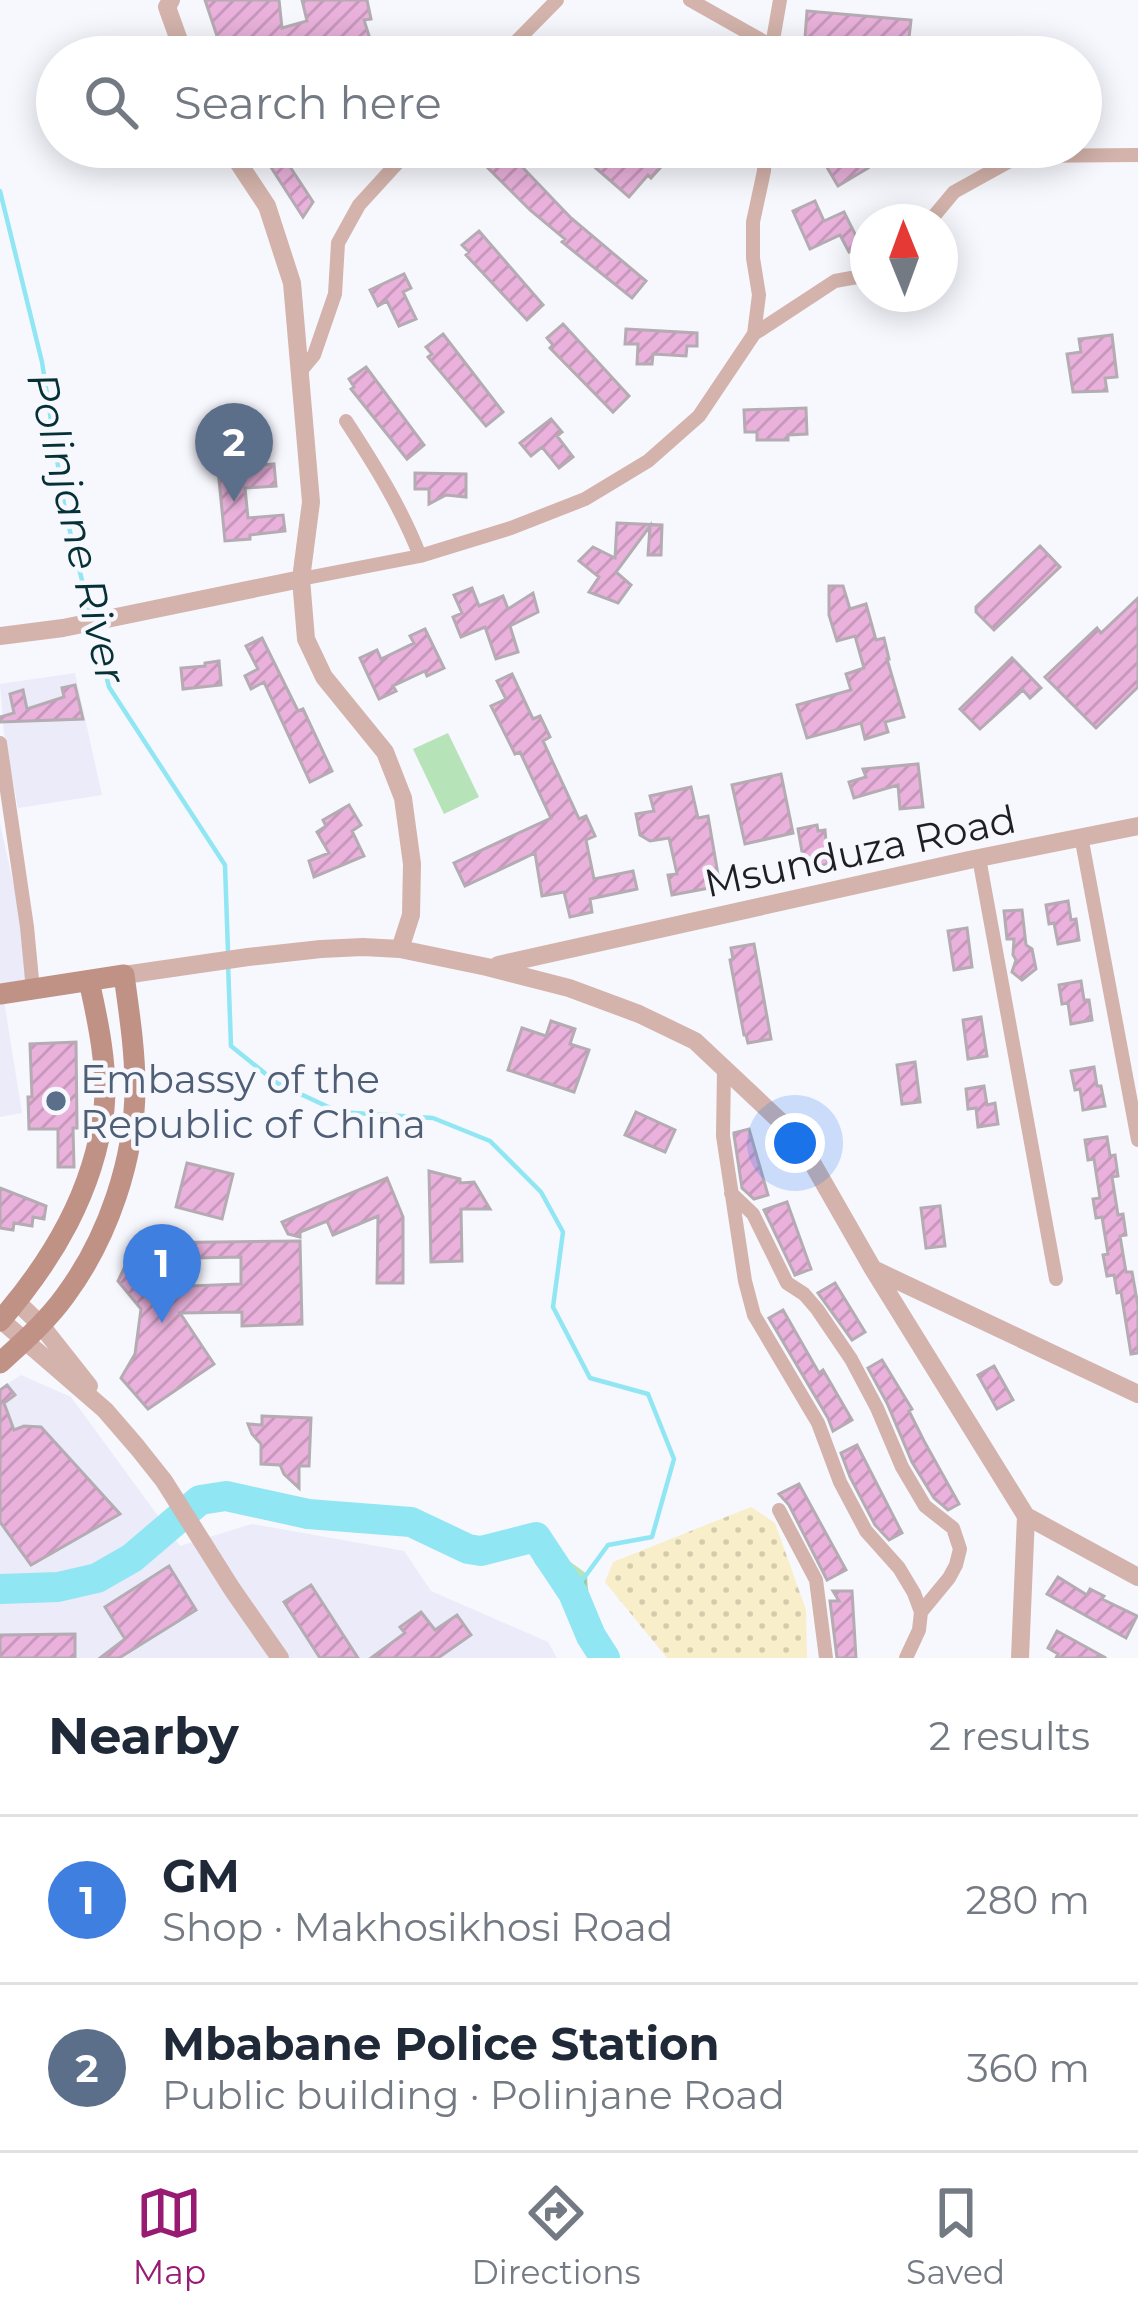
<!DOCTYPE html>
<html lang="en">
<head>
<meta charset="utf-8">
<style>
	:root { --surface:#fff; --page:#f6f6f7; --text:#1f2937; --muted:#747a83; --line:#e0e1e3; --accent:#971a73 }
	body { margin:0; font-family:Montserrat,sans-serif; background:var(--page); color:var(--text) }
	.compass { position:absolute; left:850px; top:204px; width:108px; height:108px; border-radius:50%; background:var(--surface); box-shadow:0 6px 30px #0003; rotate:359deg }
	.you { position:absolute; left:795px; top:1143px; width:42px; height:42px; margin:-30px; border:9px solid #fff; border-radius:50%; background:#1a73e8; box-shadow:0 0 0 18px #1a73e833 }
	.badge { display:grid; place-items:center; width:78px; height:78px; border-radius:50%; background:var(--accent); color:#fff; font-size:39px; font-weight:700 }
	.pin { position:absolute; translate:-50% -99px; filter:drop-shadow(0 3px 6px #0008) }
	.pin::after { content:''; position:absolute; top:63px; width:42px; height:36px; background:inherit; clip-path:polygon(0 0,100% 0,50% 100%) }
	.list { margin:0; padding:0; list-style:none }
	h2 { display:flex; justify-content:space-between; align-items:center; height:156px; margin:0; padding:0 48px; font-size:51px }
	h2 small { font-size:39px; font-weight:400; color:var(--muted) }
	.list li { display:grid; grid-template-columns:78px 1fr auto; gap:36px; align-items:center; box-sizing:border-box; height:168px; padding:0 48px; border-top:3px solid var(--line) }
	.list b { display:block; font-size:45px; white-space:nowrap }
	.list p { margin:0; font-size:39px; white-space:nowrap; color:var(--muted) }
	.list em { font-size:39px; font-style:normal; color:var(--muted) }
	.icon { flex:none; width:66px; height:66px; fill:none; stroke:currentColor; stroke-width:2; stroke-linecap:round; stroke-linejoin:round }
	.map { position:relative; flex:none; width:1138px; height:1658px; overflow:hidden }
	.search { position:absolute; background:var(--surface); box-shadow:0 6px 30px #0003; left:36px; right:36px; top:36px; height:132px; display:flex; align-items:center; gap:30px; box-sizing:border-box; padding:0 42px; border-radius:66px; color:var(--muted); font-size:45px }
	.sheet { height:492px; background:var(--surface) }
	nav { display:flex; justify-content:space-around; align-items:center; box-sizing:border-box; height:168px; border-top:3px solid var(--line); background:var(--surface); font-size:33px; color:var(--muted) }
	nav a { display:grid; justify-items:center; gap:6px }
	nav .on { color:var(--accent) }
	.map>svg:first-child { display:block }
	.built { fill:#ebebfa }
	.green { fill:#b6e3b8 }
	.wetland { fill:url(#wetland-marsh) }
	.sand { fill:url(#sand-dots) }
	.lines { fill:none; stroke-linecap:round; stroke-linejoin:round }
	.stream { stroke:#90e6f3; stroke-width:4.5 }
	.river { stroke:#90e6f3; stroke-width:30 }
	.building { fill:url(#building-hatch); stroke:#b5abb2; stroke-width:3; fill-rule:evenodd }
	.minor { stroke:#d3b3ab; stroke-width:14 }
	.tertiary { stroke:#d3b3ab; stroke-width:18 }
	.secondary { stroke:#bf9285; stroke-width:21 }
	.service-dot { fill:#5c6f8a; stroke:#f7f7fe; stroke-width:4.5 }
	.labels { text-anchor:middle; stroke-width:9; stroke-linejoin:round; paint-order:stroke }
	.street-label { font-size:39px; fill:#1f1f23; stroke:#f7f7fe }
	.service-label { font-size:39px; fill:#4e5e75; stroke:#f7f7fe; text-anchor:start }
	.water-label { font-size:42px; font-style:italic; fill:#053136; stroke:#f7f7fe }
</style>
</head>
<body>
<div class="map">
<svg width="1138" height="1658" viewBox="0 0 1138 1658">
	<defs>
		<pattern id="wetland-marsh" width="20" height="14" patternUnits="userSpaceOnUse" patternTransform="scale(3)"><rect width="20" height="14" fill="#b6e3b8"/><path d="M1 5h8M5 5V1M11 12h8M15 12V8" fill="none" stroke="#9cc29e"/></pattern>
		<pattern id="sand-dots" width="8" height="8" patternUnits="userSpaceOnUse" patternTransform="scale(3)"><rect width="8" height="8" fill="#f8eec9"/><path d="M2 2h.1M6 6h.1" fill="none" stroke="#d4ccac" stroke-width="1.8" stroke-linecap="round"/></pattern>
		<pattern id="building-hatch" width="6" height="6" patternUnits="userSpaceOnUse" patternTransform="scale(3)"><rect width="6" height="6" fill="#e9b1db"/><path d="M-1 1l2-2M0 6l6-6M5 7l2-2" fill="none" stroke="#c798bc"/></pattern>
	</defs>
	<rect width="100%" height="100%" fill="#f7f7fe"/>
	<!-- built -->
	<path class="built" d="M75 673 102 795 18 808 4 735 0 684Z
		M0 824 23 927 26 991 3 995 22 1113 0 1117Z
		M21 1375 71 1397 180 1546 252 1524 404 1551 431 1591 548 1642 557 1658H0V1389Z"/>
	<!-- green -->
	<path class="green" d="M448 733 479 797 444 814 413 749Z"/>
	<!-- wetland -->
	<path class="wetland" d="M536 1537 587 1574 589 1602 603 1654 534 1562Z"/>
	<!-- sand -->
	<path class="sand" d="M751 1507 775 1523 806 1610 807 1658H667L605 1582 613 1562Z"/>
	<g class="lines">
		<!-- stream -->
		<path class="stream" d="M0 191 42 362 65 511 91 617
			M94 628 109 687 225 865 228 952
			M228 963 231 1046 277 1083 339 1112 433 1118 490 1141 541 1192 563 1232 553 1307 590 1378 648 1394 674 1459 652 1537 608 1545 573 1593"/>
		<!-- river -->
		<path class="river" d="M0 1589 58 1587 97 1578 132 1558 200 1500 226 1496 308 1514 411 1522 468 1549 481 1551 536 1537 573 1593 591 1636 605 1658"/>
	</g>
	<!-- building -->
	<path class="building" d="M205 0H279L282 28 307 21 302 0H367L371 19 364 20 370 39 341 41 345 57H224Z
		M807 11 911 20 908 47 805 38Z
		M258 147H277L313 202 303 217Z
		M590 147H638L661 167 651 178 648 175 629 197 582 156Z
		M827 147H855L868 168 838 186 818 152Z
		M505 149 571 218 646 281 632 298 562 242 565 239 530 210 487 167Z
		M815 201 824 221 844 212 861 246 849 252 840 235 810 249 793 211Z
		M479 231 543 305 527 320 466 255 469 252 462 245Z
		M404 274 411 288 403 292 416 319 399 326 387 301 378 306 370 290Z
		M563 324 629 396 613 412 550 348 553 345 547 338Z
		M626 329 697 333V346H687L686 356 653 354 652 364H637L638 344H625Z
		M443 334 503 412 486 426 428 357 432 354 426 347Z
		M1112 335 1117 377 1105 378 1107 391 1073 392 1067 354 1081 352 1079 339Z
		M366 367 424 445 407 459 351 389 354 387 349 379Z
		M806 408 807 434 788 435V440H757V432H745L744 410Z
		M551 419 562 432 557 436 573 457 559 468 542 447 531 456 520 443Z
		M274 464 276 486 245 488 248 518 283 515 285 531 250 535V539L225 541 218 469Z
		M415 473 466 474V497L446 495 429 504V489H415Z
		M617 523 662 525 661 555H648L650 526 616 572 631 585 618 603 589 592 599 577 579 561 593 547 615 558Z
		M1040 546 1060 567 994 630 976 612V607Z
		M829 586H843L850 609 866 604 876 640 884 638 889 659H887L904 717 885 722 888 732 865 739 861 723 807 738 797 705 851 690 846 674 864 668 855 636 837 641 829 615Z
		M472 588 479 606 503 596 508 609 533 593 538 612 510 626 518 652 496 659 485 627 461 637 453 617 462 613 454 595Z
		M1138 598V687L1096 728 1045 677 1097 628 1101 633Z
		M425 629 444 668 427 676 425 671 393 686 396 691 379 699 360 658 377 650 381 659 414 643 410 636Z
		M262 638 298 711 303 709 332 771 310 782 264 682 251 689 245 676 258 669 246 646Z
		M1012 658 1041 688 1030 698 1023 690 980 729 960 709Z
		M219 661 221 685 183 689 181 668 205 666V663Z
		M512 674 533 719 540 716 550 737 543 741 579 819 586 816 595 836 586 840 594 879 633 871 637 889 590 899 592 912 570 917 564 892 542 896 535 853 465 886 454 863 551 818 520 752 515 754 491 706 506 699 497 681Z
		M75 685 83 719 0 722V717L14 713 10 694 23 690 27 709 64 697 62 688Z
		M918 764 923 807 900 809 898 785 854 798 849 782 866 777 863 769Z
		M781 774 793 833 745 844 732 785Z
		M691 787 698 818 708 816 720 886 672 895 668 875 677 874 669 838 650 841 640 835 636 814 654 811 650 796Z
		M349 805 361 825 352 831 364 856 314 877 309 861 329 853 317 832 326 826 323 820Z
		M817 825 818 831 825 830 828 864 805 869 798 829Z
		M1068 901 1071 920 1076 919 1079 940 1058 944 1054 923 1049 924 1046 905Z
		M1022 910 1026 945 1032 949 1036 969 1022 980 1012 972 1016 960 1013 955 1014 939H1007L1004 911Z
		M967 928 972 967 954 970 948 931Z
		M754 944 771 1039 748 1043 746 1035H744L730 960 733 959 731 948Z
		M1081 981 1084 1000H1089L1092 1020 1071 1024 1068 1003 1062 1004 1059 985Z
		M981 1017 987 1056 968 1059 963 1020Z
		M551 1021 575 1029 570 1044 589 1050 574 1092 508 1070 522 1028 546 1036Z
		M76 1042 77 1128H73L74 1167H58V1129H29L28 1097H32L30 1044Z
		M915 1062 920 1102 902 1104 897 1065Z
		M1094 1067 1097 1086H1101L1105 1106 1083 1110 1080 1089 1075 1090 1071 1071Z
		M984 1086 987 1105 995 1103 998 1124 978 1127 976 1108 968 1109 966 1089Z
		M636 1112 675 1130 665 1152 625 1135Z
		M749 1129 768 1195 754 1199 742 1188 734 1135V1133Z
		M1107 1137 1110 1156 1115 1155 1118 1176 1112 1177 1118 1215 1123 1214 1126 1235 1120 1236 1126 1272H1132L1138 1306V1353L1131 1354 1121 1292 1117 1293 1114 1275 1107 1276 1103 1255 1108 1254 1102 1217 1096 1218 1093 1199 1100 1198 1094 1159 1088 1160 1085 1140Z
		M187 1163 233 1174 222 1219 176 1207Z
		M429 1171 460 1179V1183L474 1182 490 1209H461L462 1261 431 1262Z
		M387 1178 403 1217V1283H377L378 1216 333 1235 327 1221 300 1232V1237L288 1234 282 1222Z
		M0 1188 46 1206 44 1219 33 1217 32 1226 14 1223 13 1230 0 1228Z
		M787 1202 811 1269 795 1275 764 1210Z
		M940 1206 945 1246 926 1248 921 1208Z
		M300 1241 302 1324 242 1326V1312L180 1313 214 1364 148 1409 121 1378 135 1354 141 1309 118 1281 136 1243ZM241 1257V1284L190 1286 194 1258Z
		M835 1283 865 1332 852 1340 818 1293Z
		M783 1310 819 1373 823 1370 852 1420 833 1431 828 1418 769 1318Z
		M882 1360 912 1409 909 1411 924 1441 959 1504 948 1510 934 1498 912 1462 887 1403 868 1368Z
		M994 1366 1013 1400 997 1409 978 1375Z
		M7 1385 15 1395 4 1403 14 1430 24 1426 41 1427 120 1514 31 1565 0 1522V1390Z
		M262 1416 311 1418 309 1466H299V1488L284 1474 280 1465 261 1464V1444L252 1434 248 1424 262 1425Z
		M857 1445 902 1533 889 1540 875 1525 850 1477 841 1453Z
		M799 1484 846 1570 827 1580 789 1505 779 1494Z
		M169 1566 196 1610 119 1658H100L125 1639 105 1607Z
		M1058 1577 1087 1595 1090 1589 1104 1596 1102 1599 1137 1616 1126 1638 1047 1594Z
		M311 1585 358 1658H320L284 1602Z
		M833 1591H852L856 1658H837L830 1601H839Z
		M421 1612 435 1630 457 1615 471 1635 438 1658H371L405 1633 400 1627Z
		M1057 1631 1106 1658H1056L1058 1654 1048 1648Z
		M75 1634V1658H0V1635Z"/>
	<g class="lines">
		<!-- minor -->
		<path class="minor" d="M690 0 770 45
			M501 57 557 0
			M770 57 780 0
			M929 222 954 192 1019 156 1138 155
			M754 334 835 281 868 275
			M299 373 314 355 335 294 338 243 359 205 412 147
			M346 421C374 464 401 507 420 556
			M301 579 420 556 511 528 585 499 648 461 699 416 754 334 759 295 753 258V222L764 171 765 147
			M0 743 27 927 33 990
			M1081 836 1138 1140
			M979 858 1056 1279
			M724 1068 723 1136 745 1281 754 1315 818 1423 840 1482 866 1531 899 1568 914 1593 921 1612 919 1630 906 1658
			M731 1193 753 1214 787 1283 804 1294 817 1309 851 1359 877 1408 902 1467 925 1506 953 1528 960 1549 956 1565 949 1578 921 1612
			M779 1510 816 1580 826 1658"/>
		<!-- tertiary -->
		<path class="tertiary" d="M171 0 167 7 185 57
			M228 147 267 206 292 283 311 502 301 579 306 639 324 677 385 752 403 798 412 864 411 915 400 949
			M0 636 63 628 301 579
			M498 965 969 860 1138 826
			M124 975 248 957 321 949 363 947 400 949 487 967 569 988 639 1014 695 1041 798 1138 873 1269 1026 1516 1138 1577
			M873 1269 1138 1394
			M17 1302 40 1324 89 1386
			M1 1320 105 1410 137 1447 164 1481 232 1589 280 1658
			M1020 1658 1026 1516"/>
		<!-- secondary -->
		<path class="secondary" d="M0 994 124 975C129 1012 135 1049 135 1087 135 1159 108 1238 65 1296 47 1321 23 1342 0 1363
			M0 1321C53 1260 94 1191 104 1109 108 1068 98 1021 89 981"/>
	</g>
	<!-- markers -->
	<circle class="service-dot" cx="56" cy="1101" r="12"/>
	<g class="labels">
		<!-- street labels -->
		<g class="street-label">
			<text transform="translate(860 851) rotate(-12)" y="14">Msunduza Road</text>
		</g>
		<!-- service labels -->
		<g class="service-label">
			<text x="80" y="1093">Embassy of the<tspan x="80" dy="45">Republic of China</tspan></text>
		</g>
		<!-- water labels -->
		<g class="water-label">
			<text transform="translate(77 528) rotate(77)" y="15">Polinjane River</text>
		</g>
	</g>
</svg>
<svg class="compass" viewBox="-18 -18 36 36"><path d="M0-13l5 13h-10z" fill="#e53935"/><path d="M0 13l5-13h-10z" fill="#747a83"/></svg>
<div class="you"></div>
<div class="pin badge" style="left:162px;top:1323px;background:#3f7fe0">1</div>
<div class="pin badge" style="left:234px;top:502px;background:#5c6f8a">2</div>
<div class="search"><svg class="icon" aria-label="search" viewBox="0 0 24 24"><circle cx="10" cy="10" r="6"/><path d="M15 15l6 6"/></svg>Search here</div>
</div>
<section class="sheet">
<h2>Nearby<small>2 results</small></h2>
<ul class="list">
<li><span class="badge" style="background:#3f7fe0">1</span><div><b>GM</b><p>Shop · Makhosikhosi Road</p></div><em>280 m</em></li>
<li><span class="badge" style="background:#5c6f8a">2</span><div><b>Mbabane Police Station</b><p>Public building · Polinjane Road</p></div><em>360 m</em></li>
</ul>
</section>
<nav>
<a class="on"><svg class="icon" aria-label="map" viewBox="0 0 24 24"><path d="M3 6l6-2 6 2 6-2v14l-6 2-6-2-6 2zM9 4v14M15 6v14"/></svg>Map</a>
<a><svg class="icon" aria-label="directions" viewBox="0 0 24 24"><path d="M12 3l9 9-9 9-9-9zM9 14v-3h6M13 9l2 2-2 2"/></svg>Directions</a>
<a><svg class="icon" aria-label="saved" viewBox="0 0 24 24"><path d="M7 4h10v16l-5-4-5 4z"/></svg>Saved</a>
</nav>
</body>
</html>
